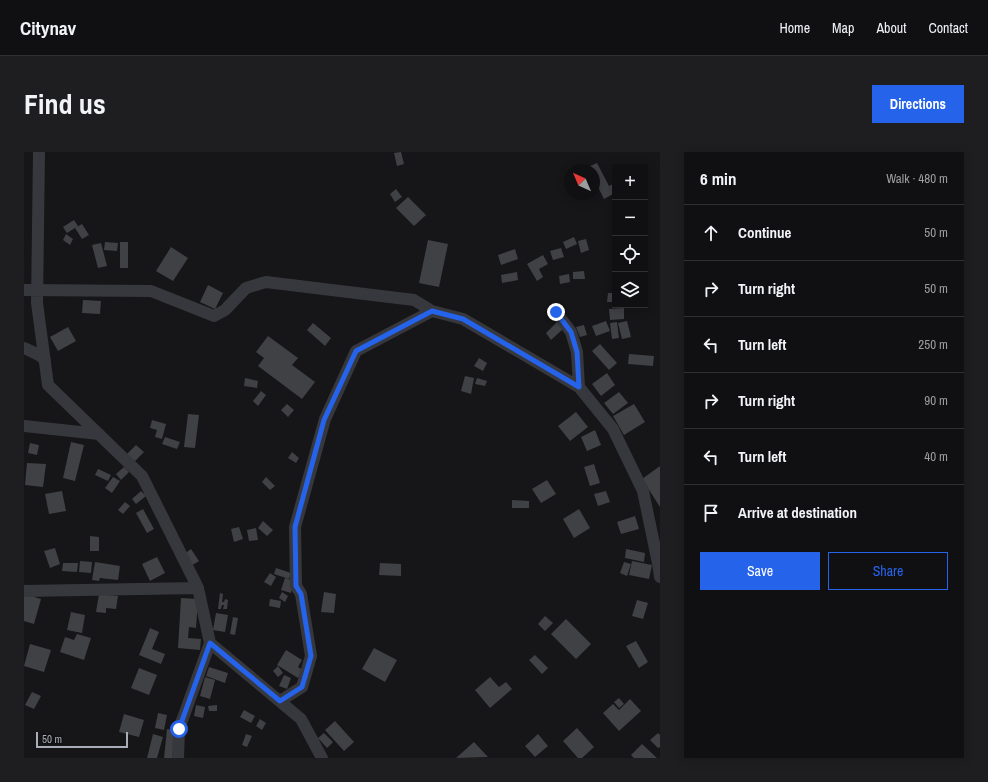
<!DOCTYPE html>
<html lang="en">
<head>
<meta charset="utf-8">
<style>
	:root { --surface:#101012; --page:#1e1e20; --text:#f1f3f6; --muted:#9c9d9f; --line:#303032; --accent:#2563eb }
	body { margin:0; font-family:"Archivo Narrow",sans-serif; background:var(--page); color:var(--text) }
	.controls { position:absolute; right:12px; top:12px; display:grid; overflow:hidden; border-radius:0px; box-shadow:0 2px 10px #0003 }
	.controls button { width:36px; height:36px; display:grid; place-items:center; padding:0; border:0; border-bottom:1px solid var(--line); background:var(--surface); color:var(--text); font:20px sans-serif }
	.compass { position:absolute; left:540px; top:12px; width:36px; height:36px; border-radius:50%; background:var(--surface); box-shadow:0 2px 10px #0003; rotate:316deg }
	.scale { position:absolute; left:12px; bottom:10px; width:92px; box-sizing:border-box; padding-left:4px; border:2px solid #a8adb8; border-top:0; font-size:11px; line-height:14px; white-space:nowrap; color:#a8adb8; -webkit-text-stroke:3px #111113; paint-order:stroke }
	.stop { position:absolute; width:12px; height:12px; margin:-9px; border:3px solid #2563eb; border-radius:50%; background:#fff }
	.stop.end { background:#2563eb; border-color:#fff; box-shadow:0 1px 4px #0008 }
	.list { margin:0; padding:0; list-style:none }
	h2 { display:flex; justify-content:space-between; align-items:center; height:52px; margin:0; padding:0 16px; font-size:17px }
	h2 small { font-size:13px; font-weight:400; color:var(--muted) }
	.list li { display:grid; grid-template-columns:26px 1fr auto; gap:12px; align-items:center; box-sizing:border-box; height:56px; padding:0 16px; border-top:1px solid var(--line) }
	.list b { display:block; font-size:15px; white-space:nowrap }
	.list em { font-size:13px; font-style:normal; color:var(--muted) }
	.actions { display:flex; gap:8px; padding:12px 16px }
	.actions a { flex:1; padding:9px 0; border:1px solid var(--accent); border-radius:0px; text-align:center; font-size:14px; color:var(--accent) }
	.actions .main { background:var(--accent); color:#fff }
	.icon { flex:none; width:22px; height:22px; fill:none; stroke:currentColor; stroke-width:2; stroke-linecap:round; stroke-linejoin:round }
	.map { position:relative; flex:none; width:636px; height:606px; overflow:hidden; border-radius:0px }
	header { display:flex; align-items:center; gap:24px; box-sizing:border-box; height:56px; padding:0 20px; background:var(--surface); border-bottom:1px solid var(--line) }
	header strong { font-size:19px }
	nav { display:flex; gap:22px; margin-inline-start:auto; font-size:14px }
	.intro { display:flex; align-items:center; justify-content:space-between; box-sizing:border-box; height:96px; padding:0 24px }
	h1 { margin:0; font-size:28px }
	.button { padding:10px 18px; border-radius:0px; background:var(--accent); color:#fff; font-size:14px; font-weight:700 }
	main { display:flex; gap:24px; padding:0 24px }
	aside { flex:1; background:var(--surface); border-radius:0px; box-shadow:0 2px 10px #0003 }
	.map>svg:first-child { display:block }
	.building { fill:#404145 }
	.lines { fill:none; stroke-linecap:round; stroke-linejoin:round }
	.street { stroke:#37383d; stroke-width:12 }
	.route { stroke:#2563eb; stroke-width:5 }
</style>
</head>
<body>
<header>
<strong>Citynav</strong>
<nav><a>Home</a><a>Map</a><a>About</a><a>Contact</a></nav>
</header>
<div class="intro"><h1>Find us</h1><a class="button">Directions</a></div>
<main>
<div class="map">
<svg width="636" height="606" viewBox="0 0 636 606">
	<rect width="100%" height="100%" fill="#161618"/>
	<!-- building -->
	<path class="building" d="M377 0 380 12 373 14 370 1Z
		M573 11 585 34 589 32 591 37V41L580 47 570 27V18H565L564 15Z
		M372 37 378 45 371 50 366 42Z
		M384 45 402 63 390 74 372 56Z
		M50 68 54 74 43 81 39 75Z
		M58 72 65 83 58 87 51 76Z
		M42 82 49 87 46 93 39 88Z
		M550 85 553 92 542 97 539 90Z
		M562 87 565 98 557 101 554 89Z
		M404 88 424 92 415 135 395 131Z
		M81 90 94 91 93 99 80 98Z
		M96 90H104V116H96Z
		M77 91 83 114 74 116 68 93Z
		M147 95 164 106 149 129 132 119Z
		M537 96 540 105 529 108 526 99Z
		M491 97 494 107 477 113 474 103Z
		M519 103 524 112 515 117 519 125 513 129 503 112Z
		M560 119 561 127H549V120Z
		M493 120 494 128 478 131 477 123Z
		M545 122 546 130 536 132 535 124Z
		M184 133 199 141 191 157 176 150Z
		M584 141H591V150H583Z
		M59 148 77 149 76 162 58 161Z
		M600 156V167L586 168 585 157Z
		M582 169 586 179 572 184 568 174Z
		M603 169 607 185 598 187 594 171Z
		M533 170 539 177 527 188 522 181Z
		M593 170 595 186 588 187 586 171Z
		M289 171 307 186 301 194 283 178Z
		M560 173 563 183 556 185 552 175Z
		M44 175 52 189 34 199 26 185Z
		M244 184 274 206 268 213 291 230 278 247 234 214 240 206 232 200Z
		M576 192 593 211 585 218 568 199Z
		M605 202 630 204 629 214 604 212Z
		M455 206 463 211 459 219 450 214Z
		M583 221 591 233 577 244 568 232Z
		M441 224 450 226 447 242 437 239Z
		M221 226 234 229 233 236 220 234Z
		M453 226 463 229 461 234 451 232Z
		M237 239 242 243 234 254 229 249Z
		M595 240 604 251 589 262 580 251Z
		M263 252 270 258 264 265 257 258Z
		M610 252 621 270 600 283 589 264Z
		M552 260 564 275 546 289 534 274Z
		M164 262 175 263 171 296 160 295Z
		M128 268 142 272 138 287 131 285 133 278 126 276Z
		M571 278 577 293 563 299 557 285Z
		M141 285 156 290 153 297 138 292Z
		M47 290 60 293 51 329 39 326Z
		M6 291 15 293 13 303 4 301Z
		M112 293 120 300 111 309 103 302Z
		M268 300 275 306 272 311 264 306Z
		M3 311 22 312 19 335 1 333Z
		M570 312 576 331 566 334 560 315Z
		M636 314V355L618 327Z
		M100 315 105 320 97 328 92 322Z
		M74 317 87 323 84 329 71 323Z
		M89 325 96 329 88 341 81 336Z
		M242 325 251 334 246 338 238 330Z
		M523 328 532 342 517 351 508 337Z
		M38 339 42 359 25 362 21 342Z
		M117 339 122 344 112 352 108 347Z
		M582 339 586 350 574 354 570 342Z
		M488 348 505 349V356H488Z
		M101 350 106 354 99 362 94 358Z
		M119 357 130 377 123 381 112 361Z
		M555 357 566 376 550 386 539 367Z
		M611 364 615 377 597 382 593 370Z
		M239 369 249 378 243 384 234 376Z
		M215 375 219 387 210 390 207 377Z
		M232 376 234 388 225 389 223 378Z
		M66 384 75 385V399H66Z
		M31 396 36 412 26 416 20 399Z
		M167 397 175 409 167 414 159 403Z
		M602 397 621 401 620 410 601 406Z
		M133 405 141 421 126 429 118 412Z
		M56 409 68 410 67 421 55 420Z
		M608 409 628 413 625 427 605 423Z
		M71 410 96 414 94 428 76 426 75 429 68 428Z
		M600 410 607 412 603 424 596 421Z
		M39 411H54L53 420 38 419Z
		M356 411 377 412V424L355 423Z
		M252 416 267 421 265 427 250 422Z
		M246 421 252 425 247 434 240 430Z
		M261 426 270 429 267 441 257 438Z
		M258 440 264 444 261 450 255 446Z
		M300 440 312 442 310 461 297 460Z
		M196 441 199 442 198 450H200L201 447 204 448 203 457H199L200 453H198L197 457H194Z
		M0 442 17 447 10 472 0 469Z
		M75 442 94 444 92 457 82 456V461L72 460Z
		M157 446 174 447 172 476 165 475 164 486 177 487 176 498 154 496Z
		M246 447 257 449 256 456 245 454Z
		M613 448 624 451 619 467 608 464Z
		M47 460 61 463 58 481 43 478Z
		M192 461 204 463 201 480 189 478Z
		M521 464 529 471 521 479 514 472Z
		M209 465 214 466 211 483 206 482Z
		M542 467 567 492 552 507 527 482Z
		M126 476 135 480 128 497 141 502 137 512 115 503Z
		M53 482 67 486 60 508 36 500 41 485 50 488Z
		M612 489 624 510 615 516 602 494Z
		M6 492 27 498 20 520 0 514Z
		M350 496 373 508 361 530 338 517Z
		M262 498 278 508 274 515 279 518 274 526 253 513Z
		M511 503 524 516 518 522 505 508Z
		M254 514 259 521 254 525 249 519Z
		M185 515 204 521 201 531 182 524Z
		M115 516 133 523 125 543 107 536Z
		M260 523 267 526 263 537 255 534Z
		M181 525 191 528 186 547 176 544Z
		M466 525 475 535 482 530 488 537 466 556 451 538Z
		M8 540 17 544 10 557 1 553Z
		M595 546 600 552 595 556 590 550Z
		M606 547 617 559 595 579 579 561 589 552 595 558Z
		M172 553 181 555 179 566 170 564Z
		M193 553V559H185L184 554Z
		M220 558 231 564 227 571 216 565Z
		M134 561 143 563 140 578 131 576Z
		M100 562 120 568 115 585 95 580Z
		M236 567 242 571 238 578 232 574Z
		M311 569 330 590 320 599 301 578Z
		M553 576 570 595 558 606H554L539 589Z
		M143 577 151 578 148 606H140Z
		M300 581 309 590 303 596 294 586Z
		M634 581 636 583V595L634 596 626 588Z
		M129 582 139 585 133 606H123Z
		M222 582 228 584 223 595 218 593Z
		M514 582 524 594 511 605 501 594Z
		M450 590 464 605 432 606Z
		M618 592 633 606H610L607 603Z"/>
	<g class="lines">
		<!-- street -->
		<path class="street" d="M15 0 13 151 24 233 118 324 174 436 186 491 277 567 298 606
			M0 138 127 139 190 164 201 158 222 136 242 130 390 148 408 159
			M532 160 547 180 553 200 555 235 589 277 619 339 634 411 636 425
			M0 196 15 203 21 208
			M0 274 75 282
			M0 439 174 436
			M256 549 278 535 287 504 277 442 272 434 271 375 301 267 332 199 408 159 439 167 555 235
			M154 606 155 577 186 491"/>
	</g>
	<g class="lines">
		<!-- route -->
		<path class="route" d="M155 577 186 491 256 549 278 535 287 504 277 442 272 434 271 375 300 268 332 199 408 159 439 167 555 235 553 200 547 180 532 160"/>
	</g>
</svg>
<div class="controls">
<button>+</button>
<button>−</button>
<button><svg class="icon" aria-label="locate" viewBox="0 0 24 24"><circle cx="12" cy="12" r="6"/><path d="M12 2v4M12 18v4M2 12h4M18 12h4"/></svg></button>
<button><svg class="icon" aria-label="layers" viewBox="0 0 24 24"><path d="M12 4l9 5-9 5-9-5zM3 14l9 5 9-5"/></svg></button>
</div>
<svg class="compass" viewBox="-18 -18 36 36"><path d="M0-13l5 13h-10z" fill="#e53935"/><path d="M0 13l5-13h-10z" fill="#9c9d9f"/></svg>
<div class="scale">50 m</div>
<div class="stop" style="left:155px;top:577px"></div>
<div class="stop end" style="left:532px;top:160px"></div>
</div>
<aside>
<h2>6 min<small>Walk · 480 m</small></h2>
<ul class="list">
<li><svg class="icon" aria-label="ahead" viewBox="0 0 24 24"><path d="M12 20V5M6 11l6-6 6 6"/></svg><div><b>Continue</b></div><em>50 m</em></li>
<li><svg class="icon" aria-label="right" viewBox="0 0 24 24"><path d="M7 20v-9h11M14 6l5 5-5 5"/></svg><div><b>Turn right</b></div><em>50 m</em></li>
<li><svg class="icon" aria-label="left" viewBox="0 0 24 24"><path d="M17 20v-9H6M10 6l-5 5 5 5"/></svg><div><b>Turn left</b></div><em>250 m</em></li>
<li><svg class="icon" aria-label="right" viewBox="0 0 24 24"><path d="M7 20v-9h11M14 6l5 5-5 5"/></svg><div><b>Turn right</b></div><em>90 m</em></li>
<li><svg class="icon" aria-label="left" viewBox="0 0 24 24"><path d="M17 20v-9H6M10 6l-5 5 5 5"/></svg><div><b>Turn left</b></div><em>40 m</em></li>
<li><svg class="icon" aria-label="arrive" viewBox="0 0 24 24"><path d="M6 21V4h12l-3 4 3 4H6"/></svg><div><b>Arrive at destination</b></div></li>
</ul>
<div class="actions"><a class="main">Save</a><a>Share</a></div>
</aside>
</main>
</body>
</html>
